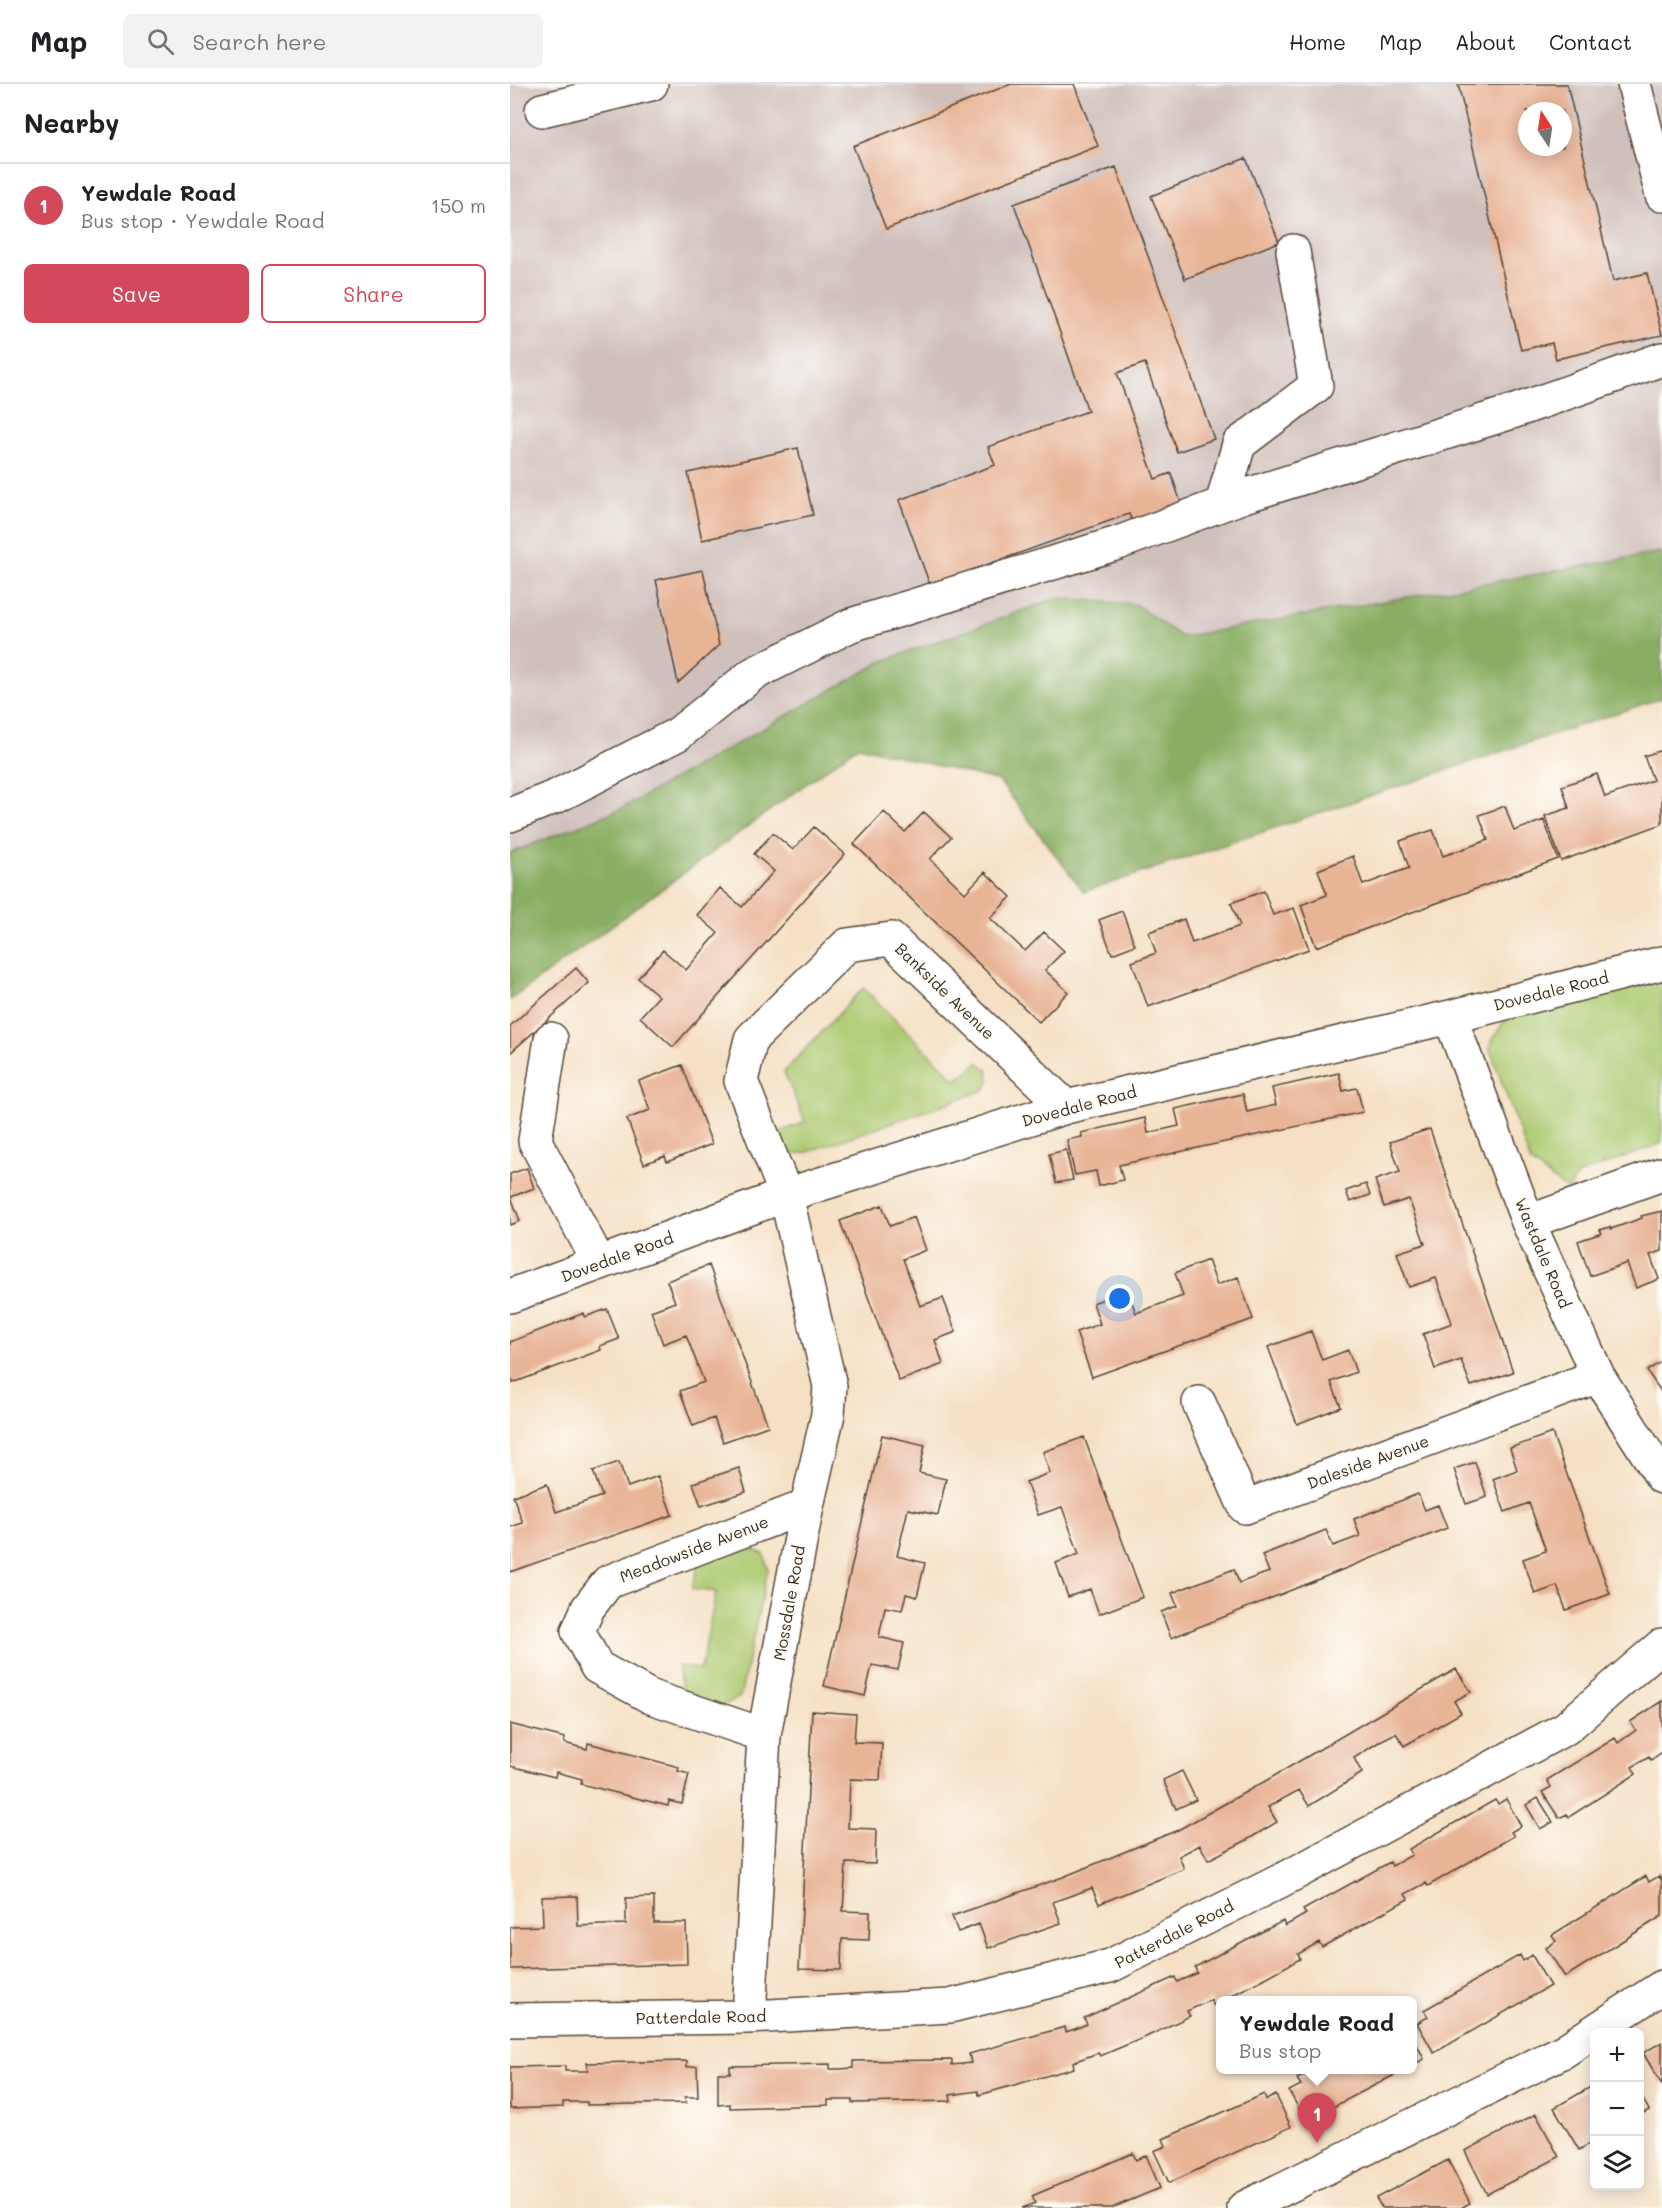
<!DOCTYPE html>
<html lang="en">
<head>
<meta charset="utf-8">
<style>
	:root { --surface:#fff; --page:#f2f2f2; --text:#202124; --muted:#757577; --line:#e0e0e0; --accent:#d1495b }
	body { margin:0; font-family:Mali,sans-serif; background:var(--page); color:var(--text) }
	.controls { position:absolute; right:18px; bottom:18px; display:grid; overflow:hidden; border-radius:9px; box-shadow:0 3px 15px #0003 }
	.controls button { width:54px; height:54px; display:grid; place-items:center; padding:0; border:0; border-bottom:2px solid var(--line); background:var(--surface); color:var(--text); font:30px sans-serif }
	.compass { position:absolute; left:1008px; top:18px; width:54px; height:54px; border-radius:50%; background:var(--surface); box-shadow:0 3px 15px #0003; rotate:348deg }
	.you { position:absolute; left:610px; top:1215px; width:21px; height:21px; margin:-15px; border:4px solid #fff; border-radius:50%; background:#1a73e8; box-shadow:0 0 0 9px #1a73e833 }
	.badge { display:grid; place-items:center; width:39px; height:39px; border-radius:50%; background:var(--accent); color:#fff; font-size:20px; font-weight:700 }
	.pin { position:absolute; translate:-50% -50px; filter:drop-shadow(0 2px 3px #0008) }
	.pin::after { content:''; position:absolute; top:32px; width:21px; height:18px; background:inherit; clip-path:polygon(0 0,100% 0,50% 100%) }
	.popup { position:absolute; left:706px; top:1912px; width:201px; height:78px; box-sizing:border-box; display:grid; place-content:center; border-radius:9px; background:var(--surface); filter:drop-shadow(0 2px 4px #0005); font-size:20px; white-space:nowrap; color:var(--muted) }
	.popup b { font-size:22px; color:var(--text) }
	.popup::after { content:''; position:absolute; left:50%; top:100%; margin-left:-12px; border:12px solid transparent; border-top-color:var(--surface) }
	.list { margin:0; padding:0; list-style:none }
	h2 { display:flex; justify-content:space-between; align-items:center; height:78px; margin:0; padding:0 24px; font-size:26px }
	h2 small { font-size:20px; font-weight:400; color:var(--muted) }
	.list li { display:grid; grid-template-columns:39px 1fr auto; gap:18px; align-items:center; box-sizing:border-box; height:84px; padding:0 24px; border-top:2px solid var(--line) }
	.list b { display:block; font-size:22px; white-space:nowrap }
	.list p { margin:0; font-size:20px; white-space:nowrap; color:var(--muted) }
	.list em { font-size:20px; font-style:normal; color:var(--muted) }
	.actions { display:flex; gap:12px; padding:18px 24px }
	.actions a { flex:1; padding:14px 0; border:2px solid var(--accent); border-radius:9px; text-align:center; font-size:21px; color:var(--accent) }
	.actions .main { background:var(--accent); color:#fff }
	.icon { flex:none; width:33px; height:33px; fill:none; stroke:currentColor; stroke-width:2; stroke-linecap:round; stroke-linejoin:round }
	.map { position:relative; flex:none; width:1152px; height:2124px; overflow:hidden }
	header { display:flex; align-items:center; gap:36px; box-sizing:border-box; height:84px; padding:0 30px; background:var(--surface); border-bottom:2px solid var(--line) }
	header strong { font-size:28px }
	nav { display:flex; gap:33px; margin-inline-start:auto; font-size:21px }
	.search { width:420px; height:54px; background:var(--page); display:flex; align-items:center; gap:15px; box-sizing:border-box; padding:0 21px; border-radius:9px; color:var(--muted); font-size:22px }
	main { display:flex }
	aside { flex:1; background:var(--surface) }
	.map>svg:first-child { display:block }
	.industrial { fill:#d0c0bc; fill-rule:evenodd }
	.green { fill:#acc96f; stroke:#747a46; stroke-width:1.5 }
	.forest { fill:#89ad62; stroke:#626c40; stroke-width:1.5 }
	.building { fill:#e8b496; fill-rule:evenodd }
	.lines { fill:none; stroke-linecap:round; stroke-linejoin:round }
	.minor-casing { stroke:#574537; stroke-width:36 }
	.minor { stroke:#fff; stroke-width:33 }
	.labels { text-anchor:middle; stroke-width:4.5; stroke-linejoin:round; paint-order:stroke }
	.street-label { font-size:16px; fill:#3b2a1e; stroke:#fdfcf7 }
</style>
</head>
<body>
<header>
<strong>Map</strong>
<div class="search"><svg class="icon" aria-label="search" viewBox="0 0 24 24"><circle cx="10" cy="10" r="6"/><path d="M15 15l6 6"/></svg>Search here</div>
<nav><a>Home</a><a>Map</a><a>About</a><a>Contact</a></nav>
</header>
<main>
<aside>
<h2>Nearby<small></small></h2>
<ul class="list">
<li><span class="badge">1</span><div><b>Yewdale Road</b><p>Bus stop · Yewdale Road</p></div><em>150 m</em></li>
</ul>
<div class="actions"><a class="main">Save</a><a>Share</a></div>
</aside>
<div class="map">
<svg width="1152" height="2124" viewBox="0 0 1152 2124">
	<rect width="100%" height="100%" fill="#fdfcf7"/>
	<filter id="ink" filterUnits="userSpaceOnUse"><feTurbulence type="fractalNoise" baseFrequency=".0167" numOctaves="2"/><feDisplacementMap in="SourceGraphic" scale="12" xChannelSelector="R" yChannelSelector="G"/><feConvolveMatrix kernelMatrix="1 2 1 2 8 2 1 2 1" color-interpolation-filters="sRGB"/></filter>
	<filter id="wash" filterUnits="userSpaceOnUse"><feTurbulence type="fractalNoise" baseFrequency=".008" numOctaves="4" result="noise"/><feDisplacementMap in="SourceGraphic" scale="24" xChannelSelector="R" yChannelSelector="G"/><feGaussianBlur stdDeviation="1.35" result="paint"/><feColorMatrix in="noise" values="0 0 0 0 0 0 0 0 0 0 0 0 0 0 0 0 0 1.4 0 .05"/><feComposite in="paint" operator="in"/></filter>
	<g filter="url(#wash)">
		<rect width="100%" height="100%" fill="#f5e0c4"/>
		<!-- industrial -->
		<path class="industrial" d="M0 0H1152V468L671 553 625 520 371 578 111 725 0 769ZM1017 27H1053V63H1017Z"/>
		<!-- green -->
		<path class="green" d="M1147 897 1152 899V1059L1067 1091 1059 1107 1021 1079 979 963 996 933Z
			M353 904 446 996 468 979 478 986 479 997 475 1006 295 1069 273 1071 265 1054 272 1047 295 1038 274 988Z
			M235 1462 254 1470 258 1485 230 1613C205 1628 194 1622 172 1606L168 1582 191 1585 206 1508 182 1505 190 1476Z"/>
		<!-- forest -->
		<path class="forest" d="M1152 468V614L574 808 489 697 348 662 0 916V769L111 725 371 578 547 514 625 520 671 553Z"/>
		<g id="blocks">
			<!-- building -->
			<path class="building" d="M501 0H564L588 62 376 145 343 62Z
				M948 0H1057L1103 197 1137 189 1152 251 1046 275 1042 259 1011 266ZM1017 27H1053V63H1017Z
				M736 74 769 158 675 195 641 112Z
				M606 83 704 355 667 368 635 279 607 289 645 395 661 389 671 419 622 437 619 430 420 501 389 416 485 381 478 363 578 327 504 120Z
				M288 364 303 431 192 456 178 389Z
				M193 486 209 561 168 599 146 496Z
				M1152 666V740L1051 777 1035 732 1059 724 1052 702 1087 690 1095 713 1143 696 1134 672Z
				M995 722 1004 747 1034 736 1048 775 806 863 791 821 817 811 808 786 843 772 853 801 899 784 890 757 923 746 933 772 978 756 969 731Z
				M374 728 395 748 414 728 441 753 420 775 455 809 475 788 501 813 480 834 515 867 534 848 554 867 535 886 558 908 529 938 344 760Z
				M304 743 335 770 163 963 130 933 149 912 128 894 153 866 176 886 208 849 187 831 210 804 232 823 264 787 244 770 263 749 283 766Z
				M754 807 763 831 784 824 799 865 638 923 622 878 646 869 639 848 674 835 682 859 730 842 721 819Z
				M612 827 625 861 602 870 589 836Z
				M66 884 79 899 0 969V942Z
				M172 981 202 1060 157 1078 155 1072 134 1080 117 1035 140 1026 129 997Z
				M829 989 833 1007 847 1004 853 1028 609 1081 613 1096 589 1102 586 1087 565 1091 557 1056 572 1053 571 1049 635 1034 638 1049 669 1042 665 1025 733 1010 737 1028 766 1021 762 1004Z
				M920 1045 1003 1288 961 1302 951 1276 925 1285 913 1250 942 1239 926 1194 899 1203 887 1169 915 1160 899 1115 874 1123 865 1096 890 1088 880 1058Z
				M556 1066 563 1096 546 1099 539 1070Z
				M17 1084 24 1104 1 1113 10 1137 0 1141V1090Z
				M856 1100 860 1111 840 1118 836 1107Z
				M372 1121 380 1142 404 1133 416 1166 393 1175 410 1222 433 1214 446 1248 425 1256 433 1280 389 1297 330 1137Z
				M1152 1127V1167L1140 1171 1149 1195 1126 1204 1117 1179 1080 1192 1068 1157 1092 1149 1090 1146 1100 1143 1101 1145 1132 1134 1131 1132Z
				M698 1176 707 1201 728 1193 743 1235 582 1293 566 1248 590 1240 583 1219 617 1206 626 1229 673 1212 665 1189Z
				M199 1181 258 1342 213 1358 204 1334 183 1342 170 1307 194 1298 176 1251 153 1260 141 1227 165 1218 157 1197Z
				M97 1225 109 1255 90 1262 91 1266 3 1299 2 1296 0 1297V1258L74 1229 75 1233Z
				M801 1247 812 1276 838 1266 846 1288 821 1298 831 1323 787 1340 758 1263Z
				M1152 1277V1309L1137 1287Z
				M1042 1349 1100 1510 1056 1526 1047 1502 1025 1510 1013 1475 1036 1467 1019 1419 995 1428 983 1395 1007 1386 1000 1364Z
				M372 1351 415 1361 409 1389 436 1395 428 1431 398 1425 387 1472 415 1479 407 1513 396 1510 392 1526 375 1523 369 1553 394 1559 388 1586 362 1581 355 1612 314 1602Z
				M574 1353 633 1513 589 1530 580 1505 558 1513 546 1479 569 1470 552 1423 528 1431 516 1398 540 1389 533 1368Z
				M109 1378 118 1403 148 1392 162 1431 0 1488V1443L13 1439 3 1412 37 1400 46 1428 92 1412 83 1387Z
				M965 1378 977 1413 956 1420 944 1385Z
				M229 1384 236 1408 191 1422 183 1399Z
				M908 1410 915 1426 928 1421 937 1444 661 1554 651 1528 667 1522 662 1509 724 1485 729 1499 759 1488 752 1471 816 1446 823 1462 850 1452 844 1435Z
				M946 1585 961 1608 944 1617 951 1629 894 1662 886 1649 872 1656 844 1674 852 1689 799 1722 789 1706 758 1723 767 1738 737 1756 698 1776 690 1761 669 1772 674 1785 589 1820 582 1804 543 1818 551 1839 478 1864 469 1840 448 1848 442 1832 553 1793 668 1746 759 1695Z
				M1152 1617V1668L1141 1676 1139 1673 1122 1683 1126 1690 1059 1733 1057 1730 1049 1734 1032 1708 1041 1703 1037 1696 1105 1654 1108 1659 1126 1646 1120 1638Z
				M302 1627 346 1630 344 1658 372 1659 370 1696 340 1695 338 1744 366 1745 365 1780 336 1779 333 1827 360 1828 359 1856 332 1855 331 1886 289 1885Z
				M0 1640 55 1654 54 1659 77 1665 78 1659 169 1683 168 1687 179 1690 172 1720 159 1717 158 1722 71 1700 72 1695 46 1688 45 1693 0 1682Z
				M672 1687 686 1716 666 1725 653 1696Z
				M1028 1714 1043 1738 1030 1745 1016 1721Z
				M996 1715 1011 1742 1001 1748 1004 1752 918 1802 916 1799 895 1810 898 1815 812 1863 809 1858 788 1870 790 1875 750 1897 703 1921 701 1916 677 1927 680 1932 638 1952 590 1972 588 1969 563 1978 564 1984 469 2011 468 2007 440 2011 441 2017 342 2019V2016H318V2021L220 2024V2020L208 2021V1989H220V1982L320 1980V1985H329L343 1984V1977L442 1976V1981L452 1980 461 1979 459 1970 555 1943 556 1948 565 1945 577 1940 574 1934 665 1893 667 1898 676 1894 687 1889 685 1883 730 1859 773 1837 775 1842 784 1837 796 1830 793 1826 880 1778 882 1782 902 1771 899 1765 985 1716 988 1720Z
				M1136 1792 1139 1798 1149 1792 1152 1797V1832L1055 1893 1036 1864 1046 1857 1042 1851Z
				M67 1812 68 1842 116 1840V1814L144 1813V1839H176L177 1880 0 1885V1843L33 1842 32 1813Z
				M1010 1871 1013 1877 1022 1871 1040 1902 924 1969 907 1939 918 1933 914 1926Z
				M903 1953 914 1975 903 1981Z
				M1152 1958V2001L1133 1969Z
				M177 1977V1983L187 1982 188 2013H175L176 2019 77 2021V2018H53V2023L0 2025V1983L55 1982V1987H78L77 1979Z
				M804 1986H894L796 2037 779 2007 791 2001 787 1995Z
				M1084 2001V2057L1069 2066 1044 2024Z
				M754 2010 756 2016 766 2011 781 2043 659 2099 644 2067 656 2062 653 2055Z
				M1130 2010 1139 2026 1130 2031Z
				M1026 2030 1049 2073 977 2110 955 2067Z
				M623 2069 626 2076 636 2071 650 2104 602 2124H512L525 2119 522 2112Z
				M938 2076 960 2119 951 2124H872L866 2114Z"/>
		</g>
	</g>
	<g filter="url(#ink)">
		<use href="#blocks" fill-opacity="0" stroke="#574537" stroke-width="1.5"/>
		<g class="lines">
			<defs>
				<path id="minor" d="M1124 0 1152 111
					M32 26 141 0
					M712 420 729 360 806 302 783 167
					M0 731 47 712 168 650 243 590 341 541 608 459 734 412 1005 327 1152 275
					M940 933 1018 1138 1088 1292 1152 1393
					M41 955 25 1057 89 1179
					M1018 1138 1152 1090
					M0 1212 276 1111 556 1023 940 933 1152 879
					M689 1319 735 1423 1088 1292
					M254 1651 141 1613 87 1583 68 1547 78 1524 98 1498 297 1422
					M239 1933 254 1651 297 1422 318 1330 320 1302 276 1111 231 997 241 955 337 861 381 855 556 1023
					M0 1936 239 1933 440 1922 600 1882 780 1792 1056 1644 1152 1561
					M734 2124 1054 1967 1152 1903"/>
			</defs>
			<!-- minor casing -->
			<use href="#minor" class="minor-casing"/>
			<!-- minor -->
			<use href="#minor" class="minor"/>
		</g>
	</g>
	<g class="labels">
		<!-- street labels -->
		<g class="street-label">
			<text transform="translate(435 907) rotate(44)" y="6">Bankside Avenue</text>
			<text transform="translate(1041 907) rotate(-14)" y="6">Dovedale Road</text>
			<text transform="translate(569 1022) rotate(-15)" y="6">Dovedale Road</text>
			<text transform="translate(1033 1169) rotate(67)" y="6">Wastdale Road</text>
			<text transform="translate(107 1173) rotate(-20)" y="6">Dovedale Road</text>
			<text transform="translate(858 1378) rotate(-20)" y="6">Daleside Avenue</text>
			<text transform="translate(184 1465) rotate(-21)" y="6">Meadowside Avenue</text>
			<text transform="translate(279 1519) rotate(-80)" y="6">Mossdale Road</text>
			<text transform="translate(664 1850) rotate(-27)" y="6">Patterdale Road</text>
			<text transform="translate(191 1933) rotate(-1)" y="6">Patterdale Road</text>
		</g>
	</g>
</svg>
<div class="controls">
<button>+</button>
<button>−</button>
<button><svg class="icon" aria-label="layers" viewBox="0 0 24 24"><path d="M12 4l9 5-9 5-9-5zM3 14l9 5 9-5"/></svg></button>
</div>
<svg class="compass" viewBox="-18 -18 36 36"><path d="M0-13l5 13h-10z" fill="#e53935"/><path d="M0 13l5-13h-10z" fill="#757577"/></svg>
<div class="you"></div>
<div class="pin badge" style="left:807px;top:2059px">1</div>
<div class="popup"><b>Yewdale Road</b>Bus stop</div>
</div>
</main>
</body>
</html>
